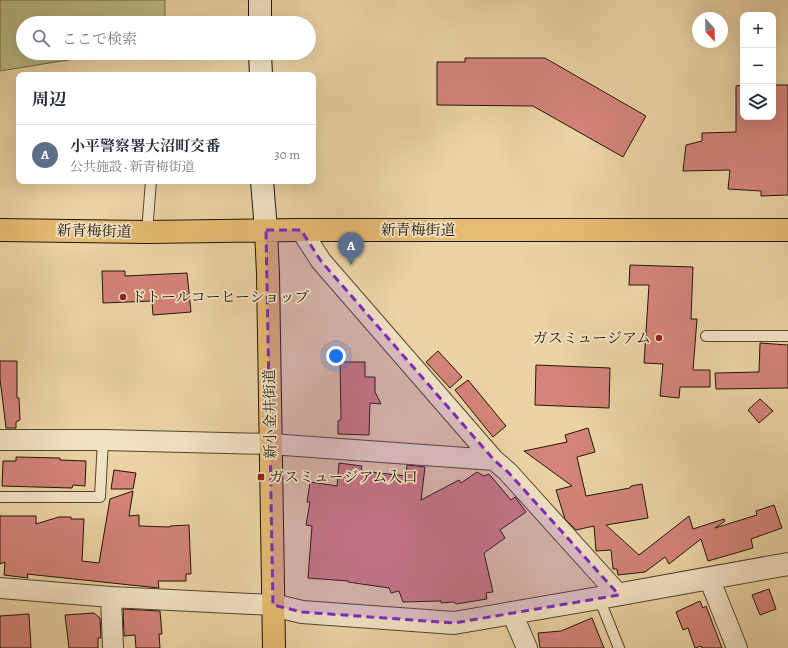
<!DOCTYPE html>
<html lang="ja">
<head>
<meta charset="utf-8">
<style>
	:root { --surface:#fff; --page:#f6f6f7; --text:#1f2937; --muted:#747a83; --line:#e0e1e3; --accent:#7c3aed }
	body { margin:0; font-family:Alegreya,"Noto Serif JP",serif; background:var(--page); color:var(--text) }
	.controls { position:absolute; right:12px; top:12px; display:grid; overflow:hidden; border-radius:8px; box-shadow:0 4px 16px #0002 }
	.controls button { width:36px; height:36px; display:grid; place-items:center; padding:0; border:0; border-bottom:1px solid var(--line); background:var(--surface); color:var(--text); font:20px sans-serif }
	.compass { position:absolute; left:692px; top:12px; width:36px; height:36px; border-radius:50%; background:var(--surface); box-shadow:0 4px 16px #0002; rotate:158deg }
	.you { position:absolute; left:336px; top:356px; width:14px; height:14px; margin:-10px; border:3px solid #fff; border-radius:50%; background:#1a73e8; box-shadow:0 0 0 6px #1a73e833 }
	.badge { display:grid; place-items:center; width:26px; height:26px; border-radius:50%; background:var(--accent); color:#fff; font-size:13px; font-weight:700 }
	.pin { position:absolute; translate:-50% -33px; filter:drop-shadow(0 1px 2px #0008) }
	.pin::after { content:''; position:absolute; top:21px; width:14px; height:12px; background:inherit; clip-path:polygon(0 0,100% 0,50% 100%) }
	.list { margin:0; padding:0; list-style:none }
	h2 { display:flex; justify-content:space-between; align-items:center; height:52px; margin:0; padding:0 16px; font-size:17px }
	h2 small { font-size:13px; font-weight:400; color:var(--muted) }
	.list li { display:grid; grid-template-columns:26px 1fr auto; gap:12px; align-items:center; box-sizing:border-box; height:60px; padding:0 16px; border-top:1px solid var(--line) }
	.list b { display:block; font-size:15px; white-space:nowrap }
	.list p { margin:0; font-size:13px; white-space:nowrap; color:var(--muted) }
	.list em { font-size:13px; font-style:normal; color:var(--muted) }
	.icon { flex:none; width:22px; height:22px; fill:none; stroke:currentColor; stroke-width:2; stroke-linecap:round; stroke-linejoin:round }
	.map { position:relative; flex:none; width:788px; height:648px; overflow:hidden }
	.search { position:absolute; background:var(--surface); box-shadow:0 4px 16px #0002; left:16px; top:16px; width:300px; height:44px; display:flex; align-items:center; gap:10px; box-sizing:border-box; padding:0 14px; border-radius:22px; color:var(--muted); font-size:15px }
	.panel { position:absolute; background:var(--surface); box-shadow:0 4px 16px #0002; left:16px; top:72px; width:300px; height:112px; border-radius:8px }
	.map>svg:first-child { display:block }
	.green { fill:#babb84; stroke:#6e6846 }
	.building { fill:#d48479; stroke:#211608 }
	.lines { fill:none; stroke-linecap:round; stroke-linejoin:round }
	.service-casing { stroke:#54452f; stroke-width:12 }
	.minor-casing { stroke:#54452f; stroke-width:22 }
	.tertiary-casing { stroke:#54452f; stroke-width:24 }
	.secondary-casing { stroke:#211608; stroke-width:24 }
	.primary-casing { stroke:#211608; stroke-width:24 }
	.service { stroke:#f2e2c4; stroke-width:10 }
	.minor { stroke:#f2e2c4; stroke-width:20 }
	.tertiary { stroke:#f2e2c4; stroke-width:22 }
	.secondary { stroke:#f2e2c4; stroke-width:22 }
	.primary { stroke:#e6ba72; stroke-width:22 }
	.marked { fill:#7b2cbf; fill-opacity:0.2; stroke:#7b2cbf; stroke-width:3; stroke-dasharray:8 5; stroke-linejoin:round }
	.poi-dot { fill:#8f2418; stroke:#f2e2c4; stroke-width:1.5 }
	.labels { text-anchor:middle; stroke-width:3.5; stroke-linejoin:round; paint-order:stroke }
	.street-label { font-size:15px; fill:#211608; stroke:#f2e2c4 }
	.poi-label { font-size:15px; fill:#211608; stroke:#f2e2c4; text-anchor:start }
</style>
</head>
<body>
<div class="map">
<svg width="788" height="648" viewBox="0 0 788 648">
	<rect width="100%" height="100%" fill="#ebd3a4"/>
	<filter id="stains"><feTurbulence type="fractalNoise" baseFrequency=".005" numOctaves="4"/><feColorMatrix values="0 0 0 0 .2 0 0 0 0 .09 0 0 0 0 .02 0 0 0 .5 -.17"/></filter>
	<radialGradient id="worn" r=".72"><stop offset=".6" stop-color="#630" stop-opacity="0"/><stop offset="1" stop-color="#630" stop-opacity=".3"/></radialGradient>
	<!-- green -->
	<path class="green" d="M0 0H165V23H23V53H111L0 71Z"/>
	<!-- building -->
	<path class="building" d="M465 58H545L646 116 623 157 533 106 437 105V62H465Z
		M743 85V117H773V85H788V195L761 196V191L728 189 730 170 683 171 686 145 702 141V133L736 132V86Z
		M630 265 693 267 691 319H697L693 370H710V387H680L679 398 660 396 663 364 644 363 649 285H629Z
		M102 271H125V276L187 273 191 312 153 315 152 301 103 303Z
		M760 343 788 345V388L716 389 715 373 759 372Z
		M438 351 462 377 450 388 426 362Z
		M0 361H17V398H19L20 420 16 422V428H6L0 379Z
		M340 362H365V377H375V392L381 404 370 403 369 435 338 434V421L341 419Z
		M536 365 610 368 609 408 535 405Z
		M468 380 506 426 493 437 455 390Z
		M760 399 773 411 759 423 748 410Z
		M588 428 595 452 577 457 586 496 630 488 631 486 642 484 648 518 606 525 639 555 689 516 693 529 724 519 725 521 715 528 757 515 756 511 774 505 782 528 751 539 753 548 708 561 701 539 669 564 665 557 645 572 618 575 617 569H613L611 550 596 551 594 526 576 530 565 519 556 490 572 486 524 451 567 442 565 435Z
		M16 457 60 458V460L86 461 85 486 73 485 72 488 2 486 3 461H16Z
		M339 463 362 466 361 471 406 476 407 465 425 467 421 500 459 480 461 483 477 472 484 476 489 474 511 500 515 497 526 512 500 530 505 538 484 553 493 592 486 593 487 599 456 604 454 602 441 603V601L403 602 399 591 391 593 389 588 348 582V581L308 578 312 526 306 525 310 502H307L310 482 337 486Z
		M114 470 136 473 133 489H111Z
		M133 491 129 516 139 515V526L170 527V526L189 525 191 574H186V581H158L159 588 27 574 28 578 4 575 5 562 0 564V516H36V524L59 517H71V519H84L82 561 99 563 110 499Z
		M769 589 776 609 760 615 752 595Z
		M700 601 703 608 706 606 722 648H702L701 646 695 648 688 628 683 630 676 612Z
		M123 609 160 611 162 634H159L160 648H136L135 635 124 636Z
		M94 613 100 618 101 638H98V648H69L65 615Z
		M29 614 31 648H0V616Z
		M592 618 604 648H540L538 633 561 631Z"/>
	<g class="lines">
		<defs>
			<path id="service" d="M147 232 151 181
				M706 336H788
				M0 497H100L103 440
				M599 598 619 648"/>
			<path id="minor" d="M301 230 321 261 494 460 508 472 619 595
				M0 440H103L270 444 494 460
				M709 578 737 648
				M0 588 111 597 273 605
				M111 597 113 648
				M512 613 527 648"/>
			<path id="tertiary" d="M273 605 302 612 454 623 599 598 788 564"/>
			<path id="secondary" d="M260 0V23
				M260 53 261 75
				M262 181 266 230"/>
			<path id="primary" d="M0 230 147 232 301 230H788
				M266 230 268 274 274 648"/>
		</defs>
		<!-- service casing -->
		<use href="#service" class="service-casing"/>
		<!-- minor casing -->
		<use href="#minor" class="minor-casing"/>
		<!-- tertiary casing -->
		<use href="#tertiary" class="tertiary-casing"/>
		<!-- secondary casing -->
		<use href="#secondary" class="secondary-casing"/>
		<!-- primary casing -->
		<use href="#primary" class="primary-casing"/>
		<!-- service -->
		<use href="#service" class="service"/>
		<!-- minor -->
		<use href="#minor" class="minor"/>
		<!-- tertiary -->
		<use href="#tertiary" class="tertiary"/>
		<!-- secondary -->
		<use href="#secondary" class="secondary"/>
		<!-- primary -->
		<use href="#primary" class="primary"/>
	</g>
	<!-- marked area -->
	<path class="marked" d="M266 230H301L321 261 494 460 508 472 619 595 454 623 302 612 273 605Z"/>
	<!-- markers -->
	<g class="poi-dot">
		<circle cx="123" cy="297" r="4"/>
		<circle cx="659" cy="338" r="4"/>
		<rect x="257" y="473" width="8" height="8" rx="2"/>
	</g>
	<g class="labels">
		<!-- street labels -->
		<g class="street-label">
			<text x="418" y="235">新青梅街道</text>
			<text transform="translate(94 231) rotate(1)" y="5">新青梅街道</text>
			<text transform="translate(270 414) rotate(-91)" y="5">新小金井街道</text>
		</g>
		<!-- poi labels -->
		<g class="poi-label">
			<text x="131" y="302">ドトールコーヒーショップ</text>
			<text x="651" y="343" text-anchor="end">ガスミュージアム</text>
			<text x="269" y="482">ガスミュージアム入口</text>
		</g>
	</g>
	<rect width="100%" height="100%" filter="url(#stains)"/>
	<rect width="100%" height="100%" fill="url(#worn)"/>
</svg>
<div class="controls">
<button>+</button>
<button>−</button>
<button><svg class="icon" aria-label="layers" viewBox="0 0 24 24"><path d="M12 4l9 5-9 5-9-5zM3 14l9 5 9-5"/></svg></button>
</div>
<svg class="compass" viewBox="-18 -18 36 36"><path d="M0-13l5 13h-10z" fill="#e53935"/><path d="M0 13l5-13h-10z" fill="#747a83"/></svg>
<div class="you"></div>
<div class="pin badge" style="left:351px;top:265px;background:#5c6f8a">A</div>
<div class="search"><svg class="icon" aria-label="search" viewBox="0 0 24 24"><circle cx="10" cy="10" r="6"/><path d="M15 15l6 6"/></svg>ここで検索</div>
<section class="panel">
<h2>周辺<small></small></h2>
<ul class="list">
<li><span class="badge" style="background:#5c6f8a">A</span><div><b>小平警察署大沼町交番</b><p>公共施設 · 新青梅街道</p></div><em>30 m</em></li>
</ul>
</section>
</div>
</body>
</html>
